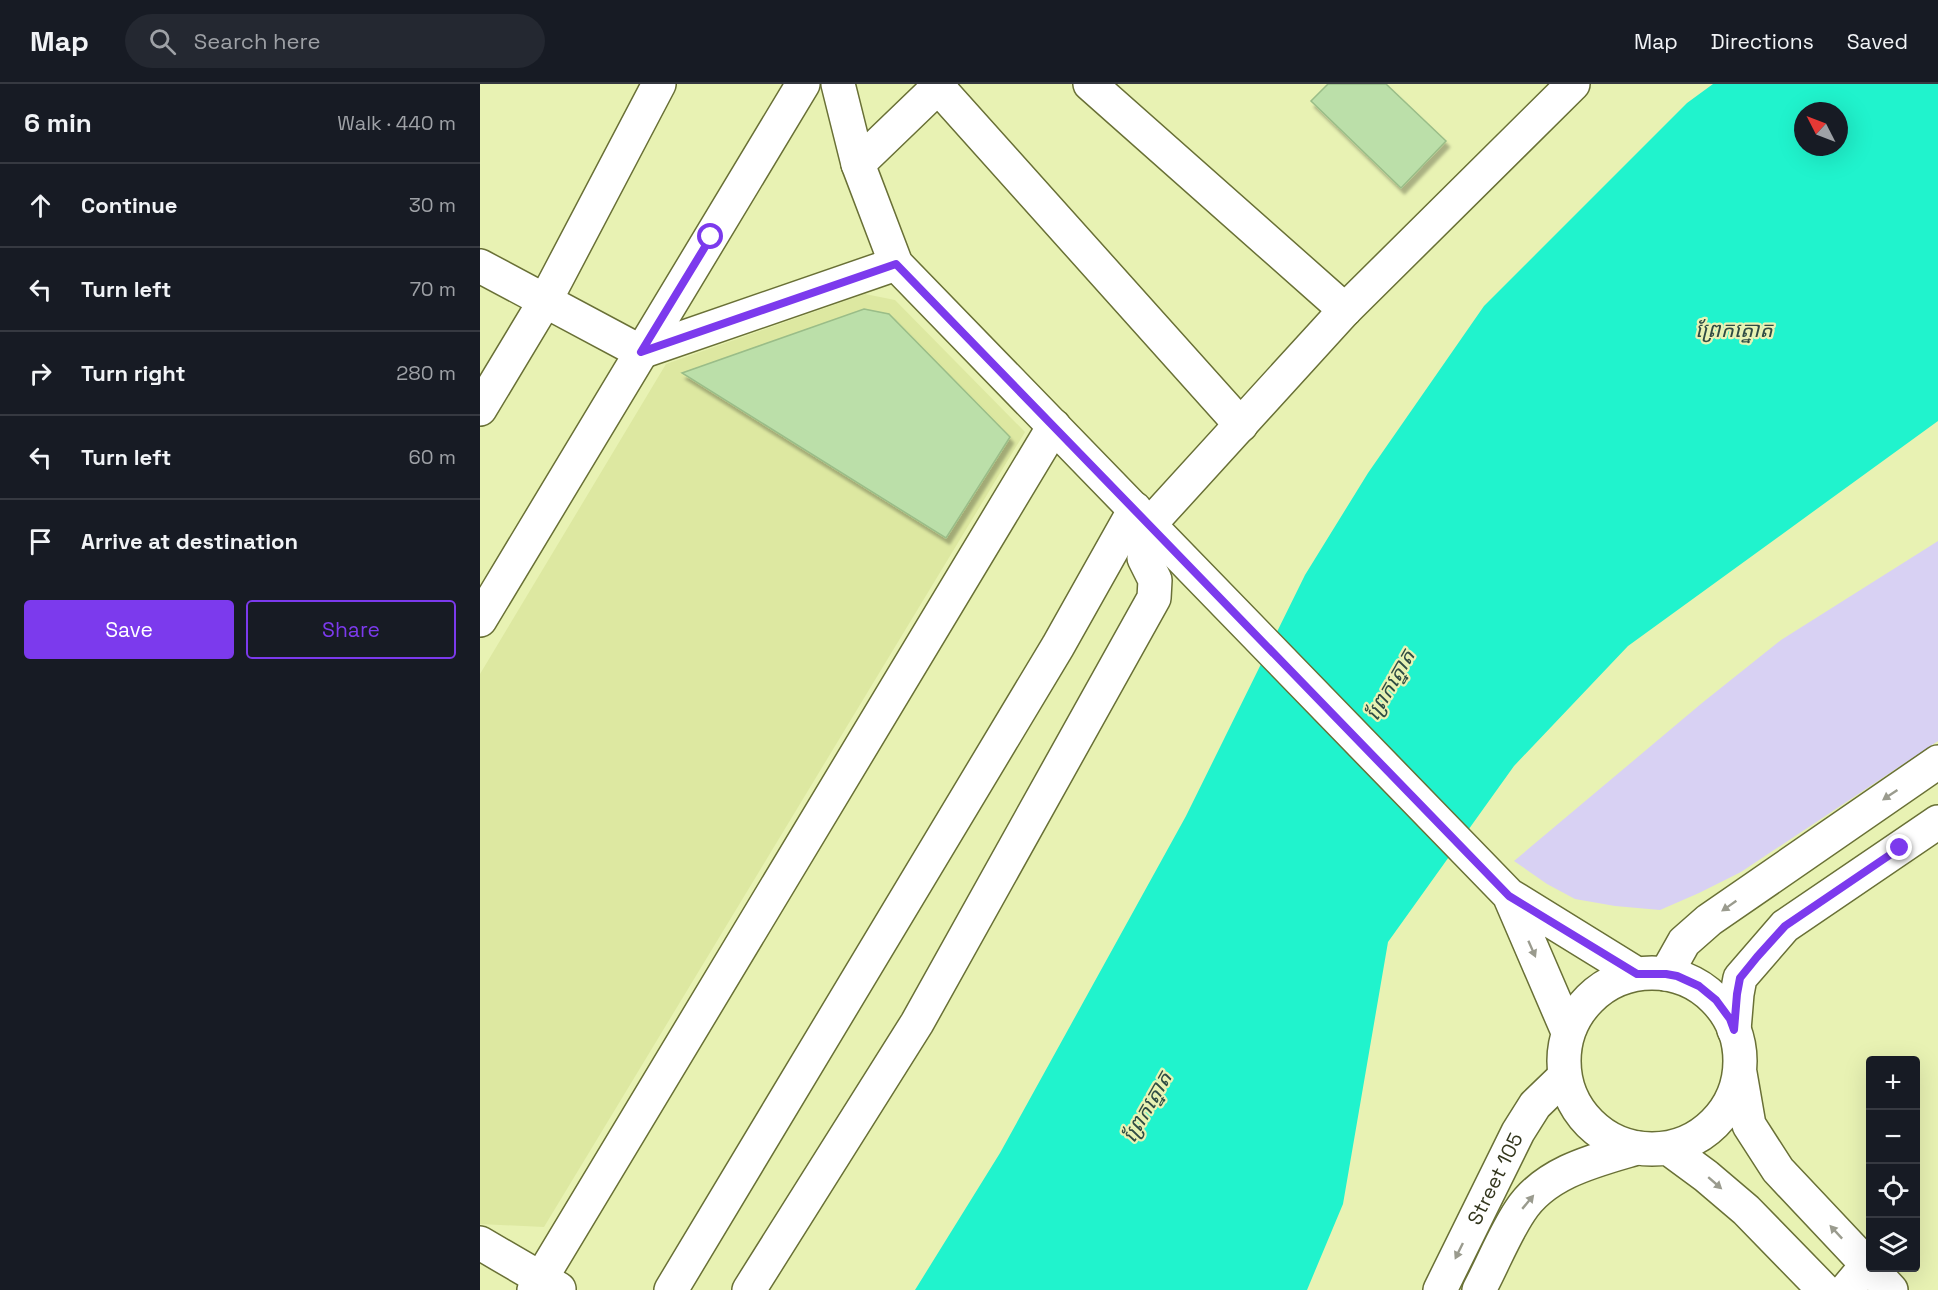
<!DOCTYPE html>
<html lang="en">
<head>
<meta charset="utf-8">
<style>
	:root { --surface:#171b24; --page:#242831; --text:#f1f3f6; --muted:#9ea1a6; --line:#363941; --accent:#7c3aed }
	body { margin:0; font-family:"Space Grotesk","Noto Sans Khmer",sans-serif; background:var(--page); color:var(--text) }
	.controls { position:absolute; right:18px; bottom:18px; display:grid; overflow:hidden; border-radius:6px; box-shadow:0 6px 24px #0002 }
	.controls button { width:54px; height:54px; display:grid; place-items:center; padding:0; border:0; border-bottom:2px solid var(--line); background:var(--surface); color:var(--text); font:30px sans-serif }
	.compass { position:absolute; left:1314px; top:18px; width:54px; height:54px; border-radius:50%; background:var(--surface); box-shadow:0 6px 24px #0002; rotate:312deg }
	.stop { position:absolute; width:18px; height:18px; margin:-14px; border:4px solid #7c3aed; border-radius:50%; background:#fff }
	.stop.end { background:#7c3aed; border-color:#fff; box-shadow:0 2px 6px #0008 }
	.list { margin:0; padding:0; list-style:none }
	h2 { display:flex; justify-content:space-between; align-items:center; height:78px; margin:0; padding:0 24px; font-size:26px }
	h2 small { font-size:20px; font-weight:400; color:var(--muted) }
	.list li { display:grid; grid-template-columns:39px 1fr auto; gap:18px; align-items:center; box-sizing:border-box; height:84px; padding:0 24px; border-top:2px solid var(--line) }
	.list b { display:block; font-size:22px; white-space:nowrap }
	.list em { font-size:20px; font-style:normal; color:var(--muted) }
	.actions { display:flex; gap:12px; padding:18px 24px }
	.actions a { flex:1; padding:14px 0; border:2px solid var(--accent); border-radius:6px; text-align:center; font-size:21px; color:var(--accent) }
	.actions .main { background:var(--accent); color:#fff }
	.icon { flex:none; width:33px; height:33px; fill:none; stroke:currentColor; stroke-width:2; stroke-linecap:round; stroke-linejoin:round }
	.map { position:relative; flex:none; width:1458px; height:1206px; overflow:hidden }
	header { display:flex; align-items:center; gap:36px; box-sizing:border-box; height:84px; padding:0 30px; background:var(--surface); border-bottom:2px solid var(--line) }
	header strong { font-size:28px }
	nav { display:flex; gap:33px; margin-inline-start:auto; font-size:21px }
	.search { width:420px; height:54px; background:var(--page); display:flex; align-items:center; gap:15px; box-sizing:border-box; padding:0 21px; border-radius:33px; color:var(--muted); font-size:22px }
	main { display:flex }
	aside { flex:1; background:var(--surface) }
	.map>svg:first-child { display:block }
	.built { fill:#dde8a1 }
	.green { fill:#d8d1f3 }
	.water { fill:#20f3cd; fill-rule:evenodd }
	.building { fill:#bbdfa9; stroke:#9abd88; stroke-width:1.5; filter:url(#shadow) }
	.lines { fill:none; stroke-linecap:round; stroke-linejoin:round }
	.minor-casing { stroke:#697036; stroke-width:36 }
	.major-casing { stroke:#697036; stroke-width:36 }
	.minor { stroke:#fff; stroke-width:33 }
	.major { stroke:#fff; stroke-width:33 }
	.oneway { fill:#9a9b8e }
	.route { stroke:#7c3aed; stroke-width:8 }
	.labels { text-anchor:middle; stroke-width:4.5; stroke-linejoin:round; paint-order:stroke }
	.street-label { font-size:20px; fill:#34371e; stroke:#e8f2b3 }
	.water-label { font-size:21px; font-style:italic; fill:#2f4c44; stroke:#e8f2b3 }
</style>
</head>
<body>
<header>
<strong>Map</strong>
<div class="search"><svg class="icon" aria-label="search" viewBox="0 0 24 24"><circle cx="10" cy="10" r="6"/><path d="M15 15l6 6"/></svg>Search here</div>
<nav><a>Map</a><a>Directions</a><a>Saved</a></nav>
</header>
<main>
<aside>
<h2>6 min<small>Walk · 440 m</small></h2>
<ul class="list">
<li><svg class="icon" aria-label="ahead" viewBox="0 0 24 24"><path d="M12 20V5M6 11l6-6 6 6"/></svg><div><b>Continue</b></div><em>30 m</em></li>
<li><svg class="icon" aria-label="left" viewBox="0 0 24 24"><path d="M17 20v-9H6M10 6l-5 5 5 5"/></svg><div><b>Turn left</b></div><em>70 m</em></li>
<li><svg class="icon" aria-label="right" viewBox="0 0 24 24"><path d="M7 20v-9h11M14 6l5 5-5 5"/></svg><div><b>Turn right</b></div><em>280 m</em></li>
<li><svg class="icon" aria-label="left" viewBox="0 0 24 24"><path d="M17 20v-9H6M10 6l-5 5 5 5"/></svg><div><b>Turn left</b></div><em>60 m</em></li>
<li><svg class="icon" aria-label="arrive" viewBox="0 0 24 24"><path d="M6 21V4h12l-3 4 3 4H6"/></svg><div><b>Arrive at destination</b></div></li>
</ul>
<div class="actions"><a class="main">Save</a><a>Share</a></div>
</aside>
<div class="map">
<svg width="1458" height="1206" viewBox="0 0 1458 1206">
	<defs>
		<filter id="shadow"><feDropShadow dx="3.5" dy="6" stdDeviation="1.5" flood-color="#0004"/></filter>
	</defs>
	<rect width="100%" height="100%" fill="#e8f2b3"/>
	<!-- built -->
	<path class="built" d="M385 210 415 216 545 348 64 1143 0 1140V590L186 280Z"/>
	<!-- green -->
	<path class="green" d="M1458 457V657L1261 788 1219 809 1180 826 1135 822 1095 815 1067 800 1034 777 1222 619 1301 556Z"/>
	<!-- water -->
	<path class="water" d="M1233 0H1458V337L1148 562 1034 682 908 858 863 1120 827 1206H435L520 1069 706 732 825 491 888 389 1004 222 1207 19ZM1323 27H1359V63H1323Z"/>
	<!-- building -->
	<path class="building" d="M848 0H906L966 57 921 104 831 17Z
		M384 225 409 230 530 353 466 454 202 289Z"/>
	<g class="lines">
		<defs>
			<g id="minor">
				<path d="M610 0 865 226"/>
				<path d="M458 3 761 341"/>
				<path d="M378 80 461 0"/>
				<path d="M0 182 161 268 416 180"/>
				<path d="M0 325 65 217 179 0"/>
				<path d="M0 536 323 0"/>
				<path d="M1186 890 1204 858 1229 836 1458 678"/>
				<path d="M1254 946 1257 910 1260 894 1305 842 1458 738"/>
				<path d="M0 1159 79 1205"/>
				<path d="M54 1206 574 342"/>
				<path d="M191 1206 578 562 655 425"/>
				<path d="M269 1206 437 939 674 514 675 496 664 474 670 440 865 226 1093 0"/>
				<path id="s1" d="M960 1206 1038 1048 1055 1021 1084 993"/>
				<path d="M999 1206C1013 1180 1024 1151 1040 1127 1065 1088 1116 1076 1157 1064"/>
				<path d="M1366 1206 1387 1181"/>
			</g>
			<path id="major" d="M358 0 378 80 416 180 1029 811 1157 890
				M1029 811 1088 948
				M1084 977a88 88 0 1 1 176 0a88 88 0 1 1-176 0Z
				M1260 989 1269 1041 1298 1086 1411 1206
				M1188 1064 1226 1092 1266 1126 1344 1206"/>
		</defs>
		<!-- minor casing -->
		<use href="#minor" class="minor-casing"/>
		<!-- major casing -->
		<use href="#major" class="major-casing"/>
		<!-- minor -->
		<use href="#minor" class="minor"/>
		<!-- major -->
		<use href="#major" class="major"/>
	</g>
	<!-- one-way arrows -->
	<defs><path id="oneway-solid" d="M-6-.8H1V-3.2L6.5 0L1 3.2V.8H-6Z" transform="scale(1.5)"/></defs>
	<g class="oneway">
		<use href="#oneway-solid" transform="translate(1410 711) rotate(146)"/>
		<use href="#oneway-solid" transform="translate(1249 822) rotate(145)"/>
		<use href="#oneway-solid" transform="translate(1052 865) rotate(66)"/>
		<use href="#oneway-solid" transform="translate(1235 1099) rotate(41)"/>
		<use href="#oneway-solid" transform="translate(1048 1118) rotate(-50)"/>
		<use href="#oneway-solid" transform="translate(1356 1148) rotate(-133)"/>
		<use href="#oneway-solid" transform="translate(979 1167) rotate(116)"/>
	</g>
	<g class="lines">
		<!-- route -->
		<path class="route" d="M231 153 161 268 416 180 1029 812 1157 890H1186L1197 892 1219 902 1236 916 1250 935 1254 946 1257 910 1260 894 1277 873 1305 842 1420 764"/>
	</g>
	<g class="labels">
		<!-- street labels -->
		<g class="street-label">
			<text dy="7" stroke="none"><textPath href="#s1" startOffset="124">Street 105</textPath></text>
		</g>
		<!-- water labels -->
		<g class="water-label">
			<text x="1254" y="253">ព្រែកត្នោត</text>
			<text transform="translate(910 601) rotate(-60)" y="7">ព្រែកត្នោត</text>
			<text transform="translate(667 1023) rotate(-60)" y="7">ព្រែកត្នោត</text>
		</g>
	</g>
</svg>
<div class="controls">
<button>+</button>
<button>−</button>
<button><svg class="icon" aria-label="locate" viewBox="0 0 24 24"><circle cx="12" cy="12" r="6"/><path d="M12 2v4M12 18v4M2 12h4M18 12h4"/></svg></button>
<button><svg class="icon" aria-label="layers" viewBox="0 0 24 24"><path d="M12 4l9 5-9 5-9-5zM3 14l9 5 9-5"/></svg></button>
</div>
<svg class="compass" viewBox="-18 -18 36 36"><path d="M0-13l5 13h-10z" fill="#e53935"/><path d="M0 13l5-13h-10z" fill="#9ea1a6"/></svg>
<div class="stop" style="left:231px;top:153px"></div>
<div class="stop end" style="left:1420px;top:764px"></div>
</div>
</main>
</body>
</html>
